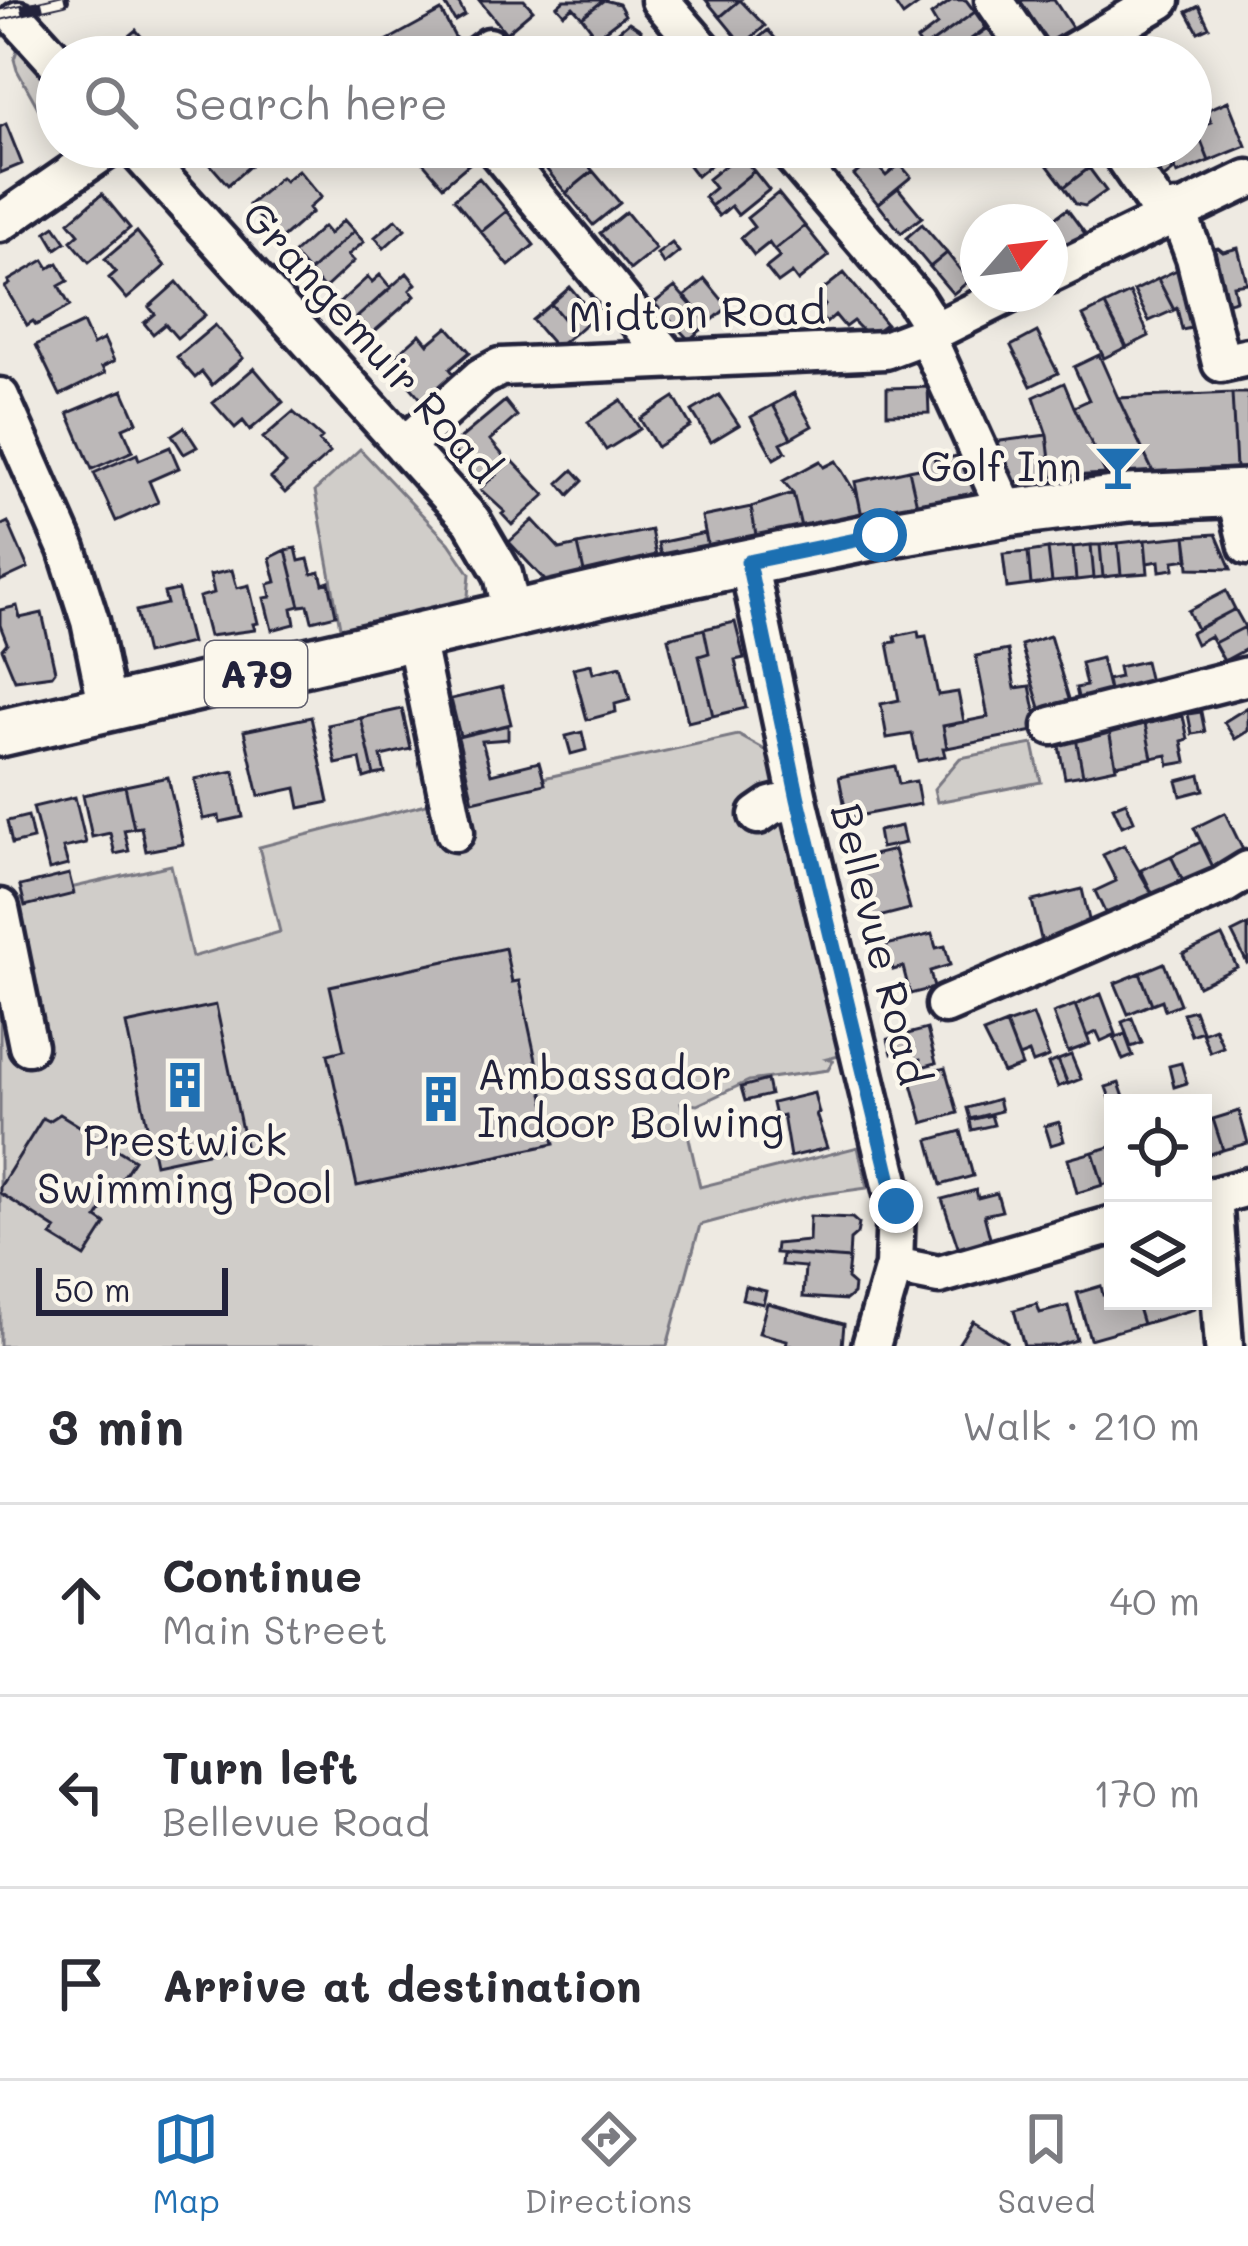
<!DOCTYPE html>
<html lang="en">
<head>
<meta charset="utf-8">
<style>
	:root { --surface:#fff; --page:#f2f2f3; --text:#2b2b33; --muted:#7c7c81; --line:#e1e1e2; --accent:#1f6fb2 }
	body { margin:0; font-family:Mali,sans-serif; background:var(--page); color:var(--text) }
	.controls { position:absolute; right:36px; bottom:36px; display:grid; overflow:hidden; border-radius:0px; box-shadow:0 6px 30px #0003 }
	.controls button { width:108px; height:108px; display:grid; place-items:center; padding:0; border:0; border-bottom:3px solid var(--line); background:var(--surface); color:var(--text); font:60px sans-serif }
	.compass { position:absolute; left:960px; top:204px; width:108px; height:108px; border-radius:50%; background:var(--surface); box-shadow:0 6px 30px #0003; rotate:62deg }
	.scale { position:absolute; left:36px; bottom:30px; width:192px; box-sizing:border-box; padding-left:12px; border:6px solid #22223b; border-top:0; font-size:33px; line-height:42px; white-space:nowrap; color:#22223b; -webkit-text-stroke:9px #fbf7ec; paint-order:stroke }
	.stop { position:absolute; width:36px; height:36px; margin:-27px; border:9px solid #1f6fb2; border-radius:50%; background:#fff }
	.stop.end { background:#1f6fb2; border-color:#fff; box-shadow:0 3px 12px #0008 }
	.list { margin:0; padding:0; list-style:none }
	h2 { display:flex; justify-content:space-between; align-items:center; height:156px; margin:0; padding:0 48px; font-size:51px }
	h2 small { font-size:39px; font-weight:400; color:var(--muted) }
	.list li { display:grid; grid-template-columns:78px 1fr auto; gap:36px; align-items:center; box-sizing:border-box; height:192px; padding:0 48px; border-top:3px solid var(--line) }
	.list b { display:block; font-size:45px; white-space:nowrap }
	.list p { margin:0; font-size:39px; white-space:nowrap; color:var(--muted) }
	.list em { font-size:39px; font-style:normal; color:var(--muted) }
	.icon { flex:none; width:66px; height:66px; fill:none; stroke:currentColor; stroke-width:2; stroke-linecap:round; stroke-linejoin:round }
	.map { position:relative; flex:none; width:1248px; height:1346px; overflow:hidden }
	.search { position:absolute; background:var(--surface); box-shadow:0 6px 30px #0003; left:36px; right:36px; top:36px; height:132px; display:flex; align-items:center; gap:30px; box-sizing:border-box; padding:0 42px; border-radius:66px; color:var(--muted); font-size:45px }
	.sheet { height:732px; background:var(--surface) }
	nav { display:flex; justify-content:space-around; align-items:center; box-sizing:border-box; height:168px; border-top:3px solid var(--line); background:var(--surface); font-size:33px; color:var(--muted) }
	nav a { display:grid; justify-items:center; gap:6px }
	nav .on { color:var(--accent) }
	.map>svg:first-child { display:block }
	.green { fill:#d0cdc9; stroke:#797882; stroke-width:3 }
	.building { fill:#bcb8b8; stroke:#22223b; stroke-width:3 }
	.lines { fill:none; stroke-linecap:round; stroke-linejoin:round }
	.minor-casing { stroke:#22223b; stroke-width:45 }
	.major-casing { stroke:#22223b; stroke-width:54 }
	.minor { stroke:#fbf7ec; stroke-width:36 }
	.major { stroke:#fbf7ec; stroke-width:45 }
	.rail-casing { stroke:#22223b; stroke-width:12 }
	.rail { stroke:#fbf7ec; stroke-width:8; stroke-dasharray:22; stroke-linecap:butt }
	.route { stroke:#1f6fb2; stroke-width:15 }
	.labels { text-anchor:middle; stroke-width:9; stroke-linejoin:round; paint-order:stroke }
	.shield { fill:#fbf7ec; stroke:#636270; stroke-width:3 }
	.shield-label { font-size:39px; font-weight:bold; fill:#22223b }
	.street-label { font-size:42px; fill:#22223b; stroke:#fbf7ec }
	.poi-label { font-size:42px; fill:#22223b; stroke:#fbf7ec; text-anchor:end }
</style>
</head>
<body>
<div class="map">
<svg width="1248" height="1346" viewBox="0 0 1248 1346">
	<rect width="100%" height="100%" fill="#eeeae2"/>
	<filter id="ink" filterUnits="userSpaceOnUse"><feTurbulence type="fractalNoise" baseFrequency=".00833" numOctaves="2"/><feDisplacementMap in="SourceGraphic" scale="24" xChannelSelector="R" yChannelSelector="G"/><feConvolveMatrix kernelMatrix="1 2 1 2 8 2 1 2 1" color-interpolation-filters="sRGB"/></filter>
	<g filter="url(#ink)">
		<!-- green -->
		<path class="green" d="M20 42 57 88V142L17 70 14 59Z
			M360 449 449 543 470 574 468 596 456 610 342 638 315 491Z
			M738 735 767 751 839 1056 827 1059 833 1061 828 1070 749 1081 697 1105 681 1103 700 1187 858 1147 867 1188 809 1196 700 1225 667 1346H0V904L171 865 192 957 280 932 259 847 430 803Z
			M1033 744 1041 782 937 802 934 789 960 758Z"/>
		<!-- building -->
		<path class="building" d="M449 0H457L465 15 455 21 444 2Z
			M479 0H524L533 10 506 33Z
			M564 0H604L582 17 573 7 564 14 557 6Z
			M604 0 619 4 625 15 587 44 581 38 591 29 582 17Z
			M706 0H740L720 17Z
			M740 0 765 26 743 45 720 17Z
			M892 0H925L903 16Z
			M952 0H966L975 12 923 49 917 40 937 25 931 15Z
			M1023 0H1054L1073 29 1042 48 1023 18 1029 14 1021 2Z
			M1199 6 1209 27 1198 32 1187 12Z
			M441 11 457 41 429 57H357Z
			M975 12 986 28 956 50 951 43 929 57 923 49Z
			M629 22 641 30 640 35 654 52 647 57H587Z
			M988 28 1000 45 984 57H960L956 51Z
			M136 30 155 54 111 57 108 53Z
			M768 30 791 57H754L747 48Z
			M1228 101 1246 146 1209 161 1196 128 1211 122 1207 110Z
			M6 124 22 164 0 173V127Z
			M1196 128 1209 161 1177 174 1167 147H1191V130Z
			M195 147H250L259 158 228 185Z
			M420 147H455L469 164 443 186 414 152Z
			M553 147H579L575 150 593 171 566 193 538 159Z
			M674 147H732L697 176 687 163 693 158 689 152 677 162 668 152Z
			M830 147H861L866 153 848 168Z
			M1020 147H1056L1037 161 1031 153 1020 161 1014 152Z
			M1074 147 1089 168 1064 187 1048 166Z
			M739 154 754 171 711 206 704 197 715 188 708 179Z
			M1161 154 1173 171 1162 179 1150 161Z
			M872 160 886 176 900 164 911 177 878 204 854 175Z
			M1089 168 1106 191 1085 206 1076 204 1064 187Z
			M298 170 321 197 309 208 312 212 279 241 249 205 281 177 285 181Z
			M593 171 620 203 593 225 566 193Z
			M754 171 769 190 738 215 731 206 719 216 711 206Z
			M479 178 507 211 481 232 454 199Z
			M898 188 922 217 901 233 878 204Z
			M778 193 805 226 774 250 769 243 754 255 741 238 754 227 747 218Z
			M102 194 130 228 89 262 71 241 79 234 69 222Z
			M1067 209 1087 236 1064 252 1050 234 1049 222Z
			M507 211 534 245 509 266 481 232Z
			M626 212 656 249 630 270 600 233Z
			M396 219 405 229 384 248 375 237Z
			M344 220 354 231 309 272 293 254 323 227 329 234Z
			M922 224 947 253 930 267 906 238Z
			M55 226 66 242 56 249 46 232Z
			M805 226 829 256 798 281 792 273 778 283 766 268 780 257 774 250Z
			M354 231 364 242 348 255 354 261 324 289 309 272Z
			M137 232 165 266 127 299 109 278 116 272 105 259Z
			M672 243 679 252 664 264 657 254Z
			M1218 248 1223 252 1238 248 1247 283 1233 285 1236 300 1217 305 1207 250Z
			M947 253 969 281 953 294 930 267Z
			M44 260 49 268 58 263 68 281 59 286 70 306 36 325 33 321 27 325 5 287 10 284 8 281Z
			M1183 267 1201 326 1182 330 1177 308 1174 310 1158 279Z
			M407 273 416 284 410 290 415 296 368 337 353 321Z
			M844 273 886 324 869 337 853 321 845 327 835 315 826 323 817 312 825 305 816 295Z
			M380 275 391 288 353 321 338 304 368 277 372 282Z
			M705 279 728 307 708 324 685 296Z
			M1158 279 1174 310 1149 321 1134 291Z
			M177 282 205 315 177 338 165 324 153 334 144 323 155 314 149 307Z
			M570 287 594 316 575 333 551 304Z
			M675 287 708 324 689 340 654 303Z
			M1130 293 1149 336 1127 347 1105 305Z
			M551 304 575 333 556 348 532 320Z
			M1105 305 1126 347 1104 358 1083 316Z
			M83 323 93 345 104 339 114 361 102 367 105 373 60 395 36 345Z
			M215 325 243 358 212 385 202 372 195 378 177 357Z
			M448 327 470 352 450 369 458 379 427 406 389 362 420 334 428 344Z
			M1037 332 1058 373 1031 386 1011 346Z
			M1099 355 1118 398 1153 472 1106 474 1074 407 1089 400 1074 367Z
			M254 368 283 402 250 430 243 421 235 428 213 403Z
			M1064 383 1074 407 1106 474 1052 477 1047 435 1034 397Z
			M928 387 929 413 887 414V388Z
			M123 390 137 422 123 428 133 451 92 469 68 413Z
			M794 393 812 426 791 438 773 405Z
			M1232 393 1236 468 1153 472 1118 398Z
			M1232 393H1248V468H1236Z
			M719 395 739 425 711 442 692 411Z
			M674 397 691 426 657 447 640 419Z
			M621 400 640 429 606 450 588 422Z
			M505 401 517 416 490 440 507 460 481 483 450 447Z
			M773 405 791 438 781 443 786 452 774 459 751 417Z
			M293 412 322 438 319 441 330 453 285 493 271 478 286 464 263 438Z
			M184 427 197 447 184 454 172 435Z
			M1047 435 1052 477 1014 482 993 442Z
			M170 447 179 468 149 481 158 502 116 521 94 473 137 454 139 460Z
			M974 452 984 492 965 497 966 503 919 514 909 470 924 467 922 459 934 456 935 461Z
			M512 460 545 495 512 525 502 514 505 512 480 489Z
			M820 461 824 467 836 461 858 497 863 521 803 535 793 493 783 481Z
			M573 470 583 481 569 495 559 483Z
			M909 470 919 514 864 526 855 482Z
			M793 493 803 536 758 546 751 507Z
			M751 507 758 546 710 556 702 517Z
			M533 520 560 549 578 545 587 585 556 592 509 542Z
			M8 522 28 568 0 581V526Z
			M651 530 659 570 587 585 578 545Z
			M705 533 711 559 664 569 658 543Z
			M1216 534 1231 569 1189 568 1186 536Z
			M1186 536 1189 559 1174 561V569L1160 571 1159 561 1147 563 1145 540Z
			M1145 540 1148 573 1121 575 1118 543Z
			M1118 543 1121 575 1103 577 1100 545Z
			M1091 545H1100L1103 577 1094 578Z
			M1091 545 1094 578 1076 580 1073 547Z
			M1073 547 1076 580 1052 582 1048 549Z
			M296 548 299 561 308 559 312 574 320 572 323 584 329 582 336 615 312 621 308 605 300 606 286 550Z
			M1048 549 1052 582 1031 585 1028 552Z
			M286 550 300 606 292 608 295 624 272 630 264 598 271 597 268 584 276 582 270 558Z
			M1028 552 1031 585 1007 588 1003 554Z
			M232 570 237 588 249 585 258 623 253 624 255 630 209 636 199 597 214 593 210 575Z
			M178 590 191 643 146 654 136 611 167 604 164 593Z
			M1226 591 1235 609 1197 629 1188 611Z
			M17 606 20 618 42 613 55 671 52 675 15 680 2 649 7 643 0 625V610Z
			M1235 609 1245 627 1214 643 1210 636 1196 644 1191 633Z
			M735 622 744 658 735 660 746 708 713 716 699 656 709 653 704 629Z
			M1245 627 1248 648 1224 661 1214 643Z
			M704 629 709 653 699 656 713 716 688 722 668 638Z
			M918 631 919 637 926 636 938 695 958 692 964 722 943 726 947 748H943L945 756 918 761 912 734 887 738 881 704 899 700 888 643 896 642 895 636Z
			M1050 636 1073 712 1044 721 1021 645Z
			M1008 650 1015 688 1030 686 1039 730 947 748 943 726 988 717 976 656Z
			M1101 658 1112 704 1081 711 1076 688 1086 686 1081 663Z
			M1145 661 1153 695 1112 704 1107 680 1120 677 1118 667Z
			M591 664 593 673 621 666 630 700 615 704 616 712 587 720 573 668Z
			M502 687 511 724 460 736 451 699Z
			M1248 707V731L1235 739 1224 722Z
			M402 709 411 749 381 756 385 773 374 775 361 718Z
			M1201 712 1205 732 1192 734 1188 714Z
			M1183 716 1188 739 1182 741 1186 762 1169 765 1167 755 1152 758 1145 724Z
			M311 717 329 802 300 808 296 788 259 796 244 731Z
			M361 718 374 775 364 778 360 759 336 764 328 725Z
			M1145 724 1152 758 1116 765 1109 731Z
			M508 725V739L482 741 491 774 539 762 545 784 473 801 458 737Z
			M1109 731 1116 768 1083 775 1076 738Z
			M582 732 586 750 571 754 566 736Z
			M1076 738 1083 775 1065 778 1058 741Z
			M895 766 899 784 916 781 920 804 847 818 839 777Z
			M234 771 243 817 220 822 219 816 203 819 195 779Z
			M1200 775 1204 790 1181 796 1177 781Z
			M168 777 183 844 146 851 141 827 134 828 125 786Z
			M125 786 134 828 124 830 129 851 115 854 110 833 92 837 83 795Z
			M75 797 86 843 63 848 68 865 49 870 33 807Z
			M1126 802 1134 821 1122 826 1113 807Z
			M1225 813 1245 854 1214 869 1194 828Z
			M28 816 33 839 12 844 7 821Z
			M901 826 905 843 881 848 878 831Z
			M1201 842 1214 869 1184 883 1171 856Z
			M1124 845 1154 897 1108 919 1095 891 1116 881 1103 855Z
			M894 850 910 909 871 919 856 859Z
			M1171 856 1184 883 1154 897 1141 870Z
			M69 874 74 894 25 906 20 886Z
			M1082 889 1090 924 1063 931 1065 937 1042 943 1032 901Z
			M1248 925V962L1247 963 1232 933Z
			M932 934 936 948 945 946 950 965 930 971 934 988 910 994 903 967 893 970 886 945Z
			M1222 936 1237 967 1198 986 1183 954Z
			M505 948 512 982 519 981 554 1144 357 1186 328 1054 344 1050 330 986Z
			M1164 963 1180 1004 1165 1010 1162 1000 1152 1004 1140 973Z
			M1140 973 1152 1004 1128 1014 1115 983Z
			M1101 994 1116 1034 1101 1041 1097 1032 1087 1036 1075 1005Z
			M216 1005 245 1145 155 1164 126 1024Z
			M1075 1005 1090 1044 1068 1052 1053 1013Z
			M1194 1010 1202 1031 1191 1035 1183 1013Z
			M1033 1015 1049 1057 1033 1063 1029 1053 1019 1057 1006 1024Z
			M1132 1018 1142 1043 1131 1047 1122 1022Z
			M1006 1024 1022 1066 1003 1073 983 1033Z
			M1215 1028 1223 1047 1210 1052 1202 1033Z
			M927 1029 936 1063 922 1067 920 1059 902 1064 899 1052 892 1054 888 1039Z
			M1125 1034 1133 1056 1123 1060 1114 1038Z
			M1071 1055 1081 1079 1068 1084 1058 1060Z
			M1058 1060 1067 1083 1058 1087 1048 1064Z
			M1181 1063 1187 1083 1174 1087 1169 1066Z
			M945 1068 958 1113 923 1123 910 1077Z
			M767 1080 770 1095 745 1101 741 1087Z
			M1119 1083 1126 1103H1113V1107L1106 1087Z
			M814 1093 819 1113 816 1114 827 1148 790 1157 783 1115 775 1117 772 1103Z
			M998 1099 1001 1111 970 1119 967 1108Z
			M1239 1111 1248 1143 1223 1150 1213 1119Z
			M60 1114 134 1160 97 1218 106 1224 85 1257 51 1236 56 1229 0 1193V1187L43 1118 49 1121Z
			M991 1115 994 1125 972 1130 970 1120Z
			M1213 1119 1223 1150 1203 1156V1122Z
			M1059 1122 1064 1141 1051 1145 1045 1126Z
			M961 1131 973 1176 941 1185 929 1140Z
			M1113 1146V1182L1103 1185 1093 1152Z
			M1093 1152 1103 1185 1077 1193 1068 1159Z
			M976 1190 978 1198 997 1193 1002 1211 984 1215 991 1242 959 1250 942 1199Z
			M810 1216 852 1218 859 1224 857 1234 850 1240 849 1259 775 1253 776 1244 809 1241Z
			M782 1254 849 1259 847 1279 854 1285 853 1294 846 1300 803 1297 805 1267 781 1265Z
			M745 1286 766 1291 763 1304 742 1299Z
			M1101 1286 1103 1295 1113 1293V1301H1136L1143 1324 1090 1339 1077 1293Z
			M1136 1301H1193L1195 1309 1143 1324Z
			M767 1303 844 1324 842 1346H786L787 1340 759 1333Z
			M1037 1304 1040 1313 1068 1306 1077 1340 1056 1346H1024L1014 1310Z
			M973 1321 1007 1342 1004 1346H957Z"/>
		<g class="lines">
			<defs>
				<path id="minor" d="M660 0 709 57
					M994 0 1033 57
					M19 20 57 62
					M476 57 489 47
					M1064 57 1161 0
					M134 147 472 521 503 574 512 614
					M494 147 669 358
					M785 147 914 298 935 331
					M1117 147 1164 216
					M1177 210 1195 257 1221 363 1248 357
					M0 223 110 147
					M1050 274 1248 179
					M926 335 1007 513
					M0 397 67 549 90 621 108 709
					M404 446 481 377 500 367 885 350 935 331 1009 294
					M1235 494 1248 546
					M748 562 798 799 896 1206 894 1266 871 1346
					M415 637 455 832
					M1052 726 1248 676
					M758 815 771 806 798 799
					M0 908 28 1046
					M945 1005 1222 886 1248 870
					M1213 1196 1224 1346
					M1203 1199 1248 1187
					M894 1266 939 1275 1113 1225"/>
				<path id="major" d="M0 733 652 582 881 535 1007 513 1129 498 1248 493"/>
			</defs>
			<!-- minor casing -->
			<use href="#minor" class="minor-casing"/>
			<!-- major casing -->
			<use href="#major" class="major-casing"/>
			<!-- minor -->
			<use href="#minor" class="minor"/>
			<!-- major -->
			<use href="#major" class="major"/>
			<defs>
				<path id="rail" d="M0 15 64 0"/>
			</defs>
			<!-- rail casing -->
			<use href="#rail" class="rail-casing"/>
			<!-- rail -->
			<use href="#rail" class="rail"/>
		</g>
	</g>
	<g class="lines" filter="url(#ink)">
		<!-- route -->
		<path class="route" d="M880 535 748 562 798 799 896 1206"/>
	</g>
	<!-- icons -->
	<defs>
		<symbol id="bar-bare" viewBox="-9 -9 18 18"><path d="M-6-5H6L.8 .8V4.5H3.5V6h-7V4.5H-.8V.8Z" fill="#1f6fb2" stroke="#fbf7ec" stroke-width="2.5" paint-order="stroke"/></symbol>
		<symbol id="building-bare" viewBox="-9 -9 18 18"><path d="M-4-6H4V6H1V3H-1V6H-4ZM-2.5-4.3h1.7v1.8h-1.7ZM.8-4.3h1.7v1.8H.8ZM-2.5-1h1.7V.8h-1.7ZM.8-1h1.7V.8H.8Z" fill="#1f6fb2" stroke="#fbf7ec" stroke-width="2.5" paint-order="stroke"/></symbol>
	</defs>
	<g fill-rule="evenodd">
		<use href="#bar-bare" x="1085" y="434" width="66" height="66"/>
		<use href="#building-bare" x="152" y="1052" width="66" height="66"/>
		<use href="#building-bare" x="408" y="1066" width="66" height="66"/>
	</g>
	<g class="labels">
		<!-- shield labels -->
		<rect class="shield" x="205" y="641" width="102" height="66" rx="9"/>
		<g class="shield-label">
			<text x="256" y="688">A79</text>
		</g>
		<!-- street labels -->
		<g class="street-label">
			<text transform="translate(697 313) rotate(-2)" y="15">Midton Road</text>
			<text transform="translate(371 342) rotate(48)" y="15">Grangemuir Road</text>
			<text transform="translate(880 944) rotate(76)" y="15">Bellevue Road</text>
		</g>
		<!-- poi labels -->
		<g class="poi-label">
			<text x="1082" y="482">Golf Inn</text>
			<text x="477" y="1090" text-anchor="start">Ambassador<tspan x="477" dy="48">Indoor Bolwing</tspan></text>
			<text x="185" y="1156" text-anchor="middle">Prestwick<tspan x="185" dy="48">Swimming Pool</tspan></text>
		</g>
	</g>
</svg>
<div class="controls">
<button><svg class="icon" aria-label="locate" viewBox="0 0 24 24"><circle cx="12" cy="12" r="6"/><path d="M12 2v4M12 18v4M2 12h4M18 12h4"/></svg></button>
<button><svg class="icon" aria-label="layers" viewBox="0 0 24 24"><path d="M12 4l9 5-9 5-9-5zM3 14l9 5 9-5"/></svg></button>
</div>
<svg class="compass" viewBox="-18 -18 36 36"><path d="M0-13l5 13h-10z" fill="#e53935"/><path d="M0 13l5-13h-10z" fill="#7c7c81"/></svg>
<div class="scale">50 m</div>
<div class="stop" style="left:880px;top:535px"></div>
<div class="stop end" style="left:896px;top:1206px"></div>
<div class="search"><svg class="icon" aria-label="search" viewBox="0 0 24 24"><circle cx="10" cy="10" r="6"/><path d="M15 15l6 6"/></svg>Search here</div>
</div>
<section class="sheet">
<h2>3 min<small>Walk · 210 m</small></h2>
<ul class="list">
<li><svg class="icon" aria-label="ahead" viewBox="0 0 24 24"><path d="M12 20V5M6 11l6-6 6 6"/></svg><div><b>Continue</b><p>Main Street</p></div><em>40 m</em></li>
<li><svg class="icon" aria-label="left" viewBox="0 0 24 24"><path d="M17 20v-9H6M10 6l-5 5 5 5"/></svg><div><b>Turn left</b><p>Bellevue Road</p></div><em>170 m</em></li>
<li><svg class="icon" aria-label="arrive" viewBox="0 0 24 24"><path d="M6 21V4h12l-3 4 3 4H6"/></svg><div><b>Arrive at destination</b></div></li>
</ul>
</section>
<nav>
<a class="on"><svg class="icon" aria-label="map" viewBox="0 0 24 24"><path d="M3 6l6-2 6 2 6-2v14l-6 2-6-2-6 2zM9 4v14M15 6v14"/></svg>Map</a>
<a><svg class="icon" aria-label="directions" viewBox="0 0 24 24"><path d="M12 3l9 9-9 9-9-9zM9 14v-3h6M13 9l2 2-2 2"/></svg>Directions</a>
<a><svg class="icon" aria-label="saved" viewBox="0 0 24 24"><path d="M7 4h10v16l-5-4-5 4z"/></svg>Saved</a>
</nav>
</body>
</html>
